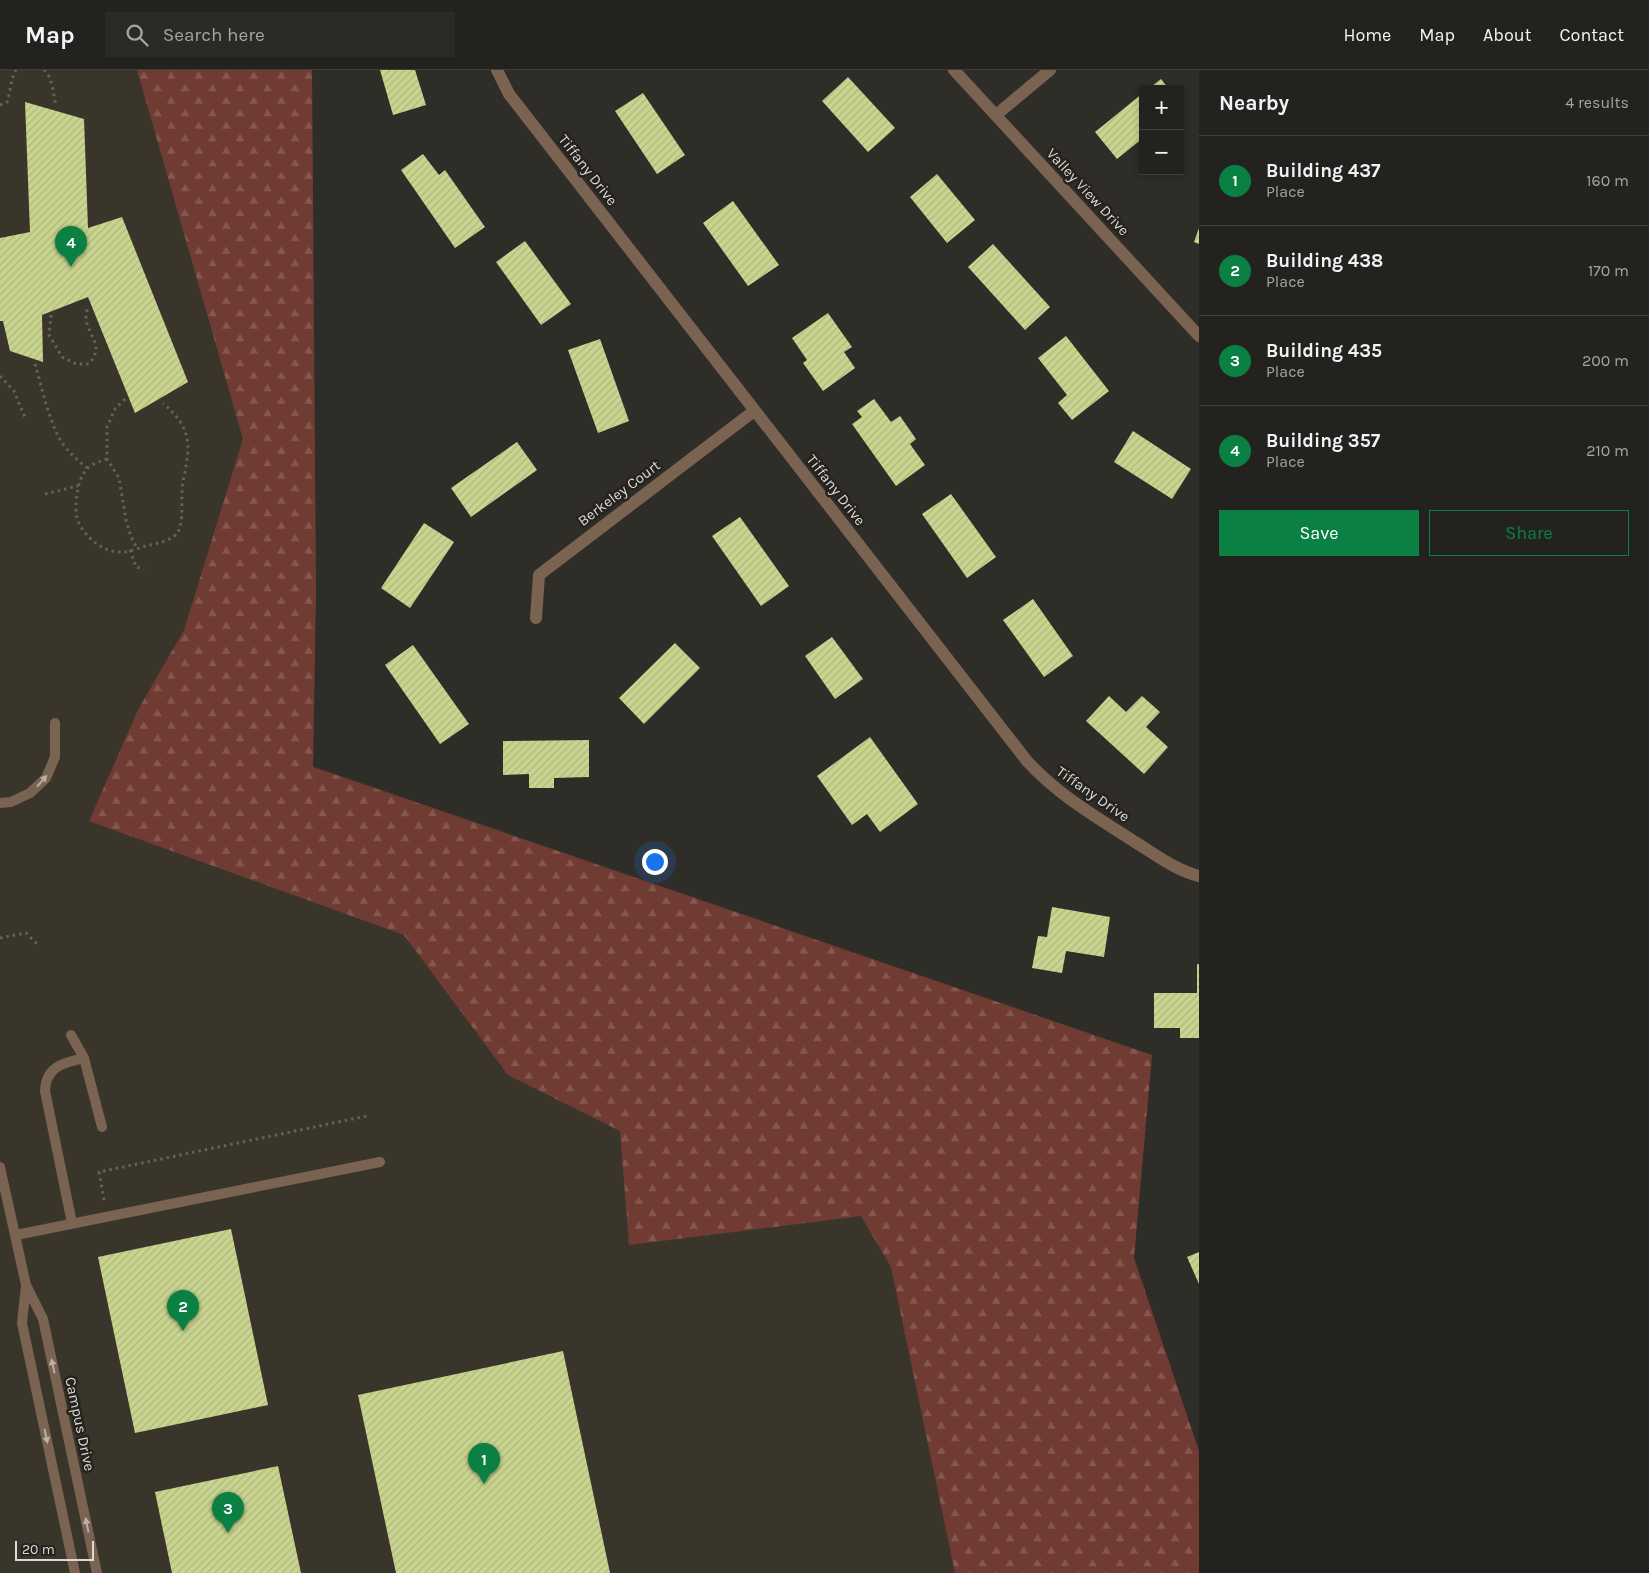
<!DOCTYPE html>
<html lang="en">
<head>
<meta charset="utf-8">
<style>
	:root { --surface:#23221e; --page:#2b2a27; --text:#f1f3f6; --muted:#a3a4a4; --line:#403f3c; --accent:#0b8043 }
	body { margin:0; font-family:Karla,sans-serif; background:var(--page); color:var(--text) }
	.controls { position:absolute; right:15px; top:15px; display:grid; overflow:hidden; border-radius:0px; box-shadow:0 2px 8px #0003 }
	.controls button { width:45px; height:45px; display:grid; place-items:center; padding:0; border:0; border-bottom:1px solid var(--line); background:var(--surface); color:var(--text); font:25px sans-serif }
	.scale { position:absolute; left:15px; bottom:12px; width:79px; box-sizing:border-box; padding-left:5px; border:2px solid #dbdad6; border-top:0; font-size:14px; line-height:18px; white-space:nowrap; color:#dbdad6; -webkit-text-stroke:4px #26231e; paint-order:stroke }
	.you { position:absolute; left:654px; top:791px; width:18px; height:18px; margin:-12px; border:4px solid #fff; border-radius:50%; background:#1a73e8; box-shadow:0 0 0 8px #1a73e833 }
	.badge { display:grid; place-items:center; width:32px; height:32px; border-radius:50%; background:var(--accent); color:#fff; font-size:16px; font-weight:700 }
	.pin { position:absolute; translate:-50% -41px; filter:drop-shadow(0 1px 2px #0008) }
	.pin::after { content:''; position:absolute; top:26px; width:18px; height:15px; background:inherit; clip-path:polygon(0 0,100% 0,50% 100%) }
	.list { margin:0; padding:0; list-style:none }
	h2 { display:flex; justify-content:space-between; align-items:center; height:65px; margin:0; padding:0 20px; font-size:21px }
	h2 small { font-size:16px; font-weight:400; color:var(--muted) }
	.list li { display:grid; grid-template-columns:32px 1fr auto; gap:15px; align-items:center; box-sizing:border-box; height:90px; padding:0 20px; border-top:1px solid var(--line) }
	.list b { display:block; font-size:19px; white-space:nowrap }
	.list p { margin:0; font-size:16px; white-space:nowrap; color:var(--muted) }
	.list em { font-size:16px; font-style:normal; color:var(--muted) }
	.actions { display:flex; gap:10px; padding:15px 20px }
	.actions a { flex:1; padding:11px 0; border:1px solid var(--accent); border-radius:0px; text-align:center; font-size:18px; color:var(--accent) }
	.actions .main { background:var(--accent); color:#fff }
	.icon { flex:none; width:28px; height:28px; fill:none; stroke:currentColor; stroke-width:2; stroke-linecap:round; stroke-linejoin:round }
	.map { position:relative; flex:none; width:1199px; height:1503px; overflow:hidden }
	header { display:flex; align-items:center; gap:30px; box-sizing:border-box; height:70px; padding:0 25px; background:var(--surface); border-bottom:1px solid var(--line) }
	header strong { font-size:24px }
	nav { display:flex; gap:28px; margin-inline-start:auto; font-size:18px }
	.search { width:350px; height:45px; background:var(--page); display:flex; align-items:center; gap:12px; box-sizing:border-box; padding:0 18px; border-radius:0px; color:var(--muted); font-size:19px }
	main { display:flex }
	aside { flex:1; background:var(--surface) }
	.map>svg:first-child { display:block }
	.built { fill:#3a352a }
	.forest { fill:url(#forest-firs) }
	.building { fill:url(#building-hatch) }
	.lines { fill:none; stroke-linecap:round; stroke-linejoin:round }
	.path { stroke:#64625d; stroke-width:3; stroke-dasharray:2.5 4; stroke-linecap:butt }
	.lane { stroke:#7a6351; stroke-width:10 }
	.street { stroke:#7a6351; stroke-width:12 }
	.oneway { fill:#b9b0a7 }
	.labels { text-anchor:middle; stroke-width:5; stroke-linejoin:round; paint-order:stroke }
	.street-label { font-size:15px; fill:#dbdad6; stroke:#26231e }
</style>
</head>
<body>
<header>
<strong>Map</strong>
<div class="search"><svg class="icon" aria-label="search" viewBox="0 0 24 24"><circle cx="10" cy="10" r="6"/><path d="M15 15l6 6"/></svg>Search here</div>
<nav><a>Home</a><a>Map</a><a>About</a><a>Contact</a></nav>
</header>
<main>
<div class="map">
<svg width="1199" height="1503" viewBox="0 0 1199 1503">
	<defs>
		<pattern id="forest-firs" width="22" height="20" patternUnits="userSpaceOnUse" patternTransform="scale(1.25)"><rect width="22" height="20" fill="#703b32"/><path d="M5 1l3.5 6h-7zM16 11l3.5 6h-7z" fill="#84574f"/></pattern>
		<pattern id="building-hatch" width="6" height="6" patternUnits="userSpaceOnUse" patternTransform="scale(1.25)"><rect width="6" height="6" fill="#c9d58f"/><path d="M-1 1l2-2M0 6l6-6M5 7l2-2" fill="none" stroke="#aeb77f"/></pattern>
	</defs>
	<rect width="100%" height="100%" fill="#2f2d28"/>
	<!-- built -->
	<path class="built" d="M0 0H312L316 522 313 696 1152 985 1096 1503H0Z"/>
	<!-- forest -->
	<path class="forest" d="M137 0H312L316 522 313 697 1152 985 1134 1188 1199 1381V1503H955L891 1197 861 1146 629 1175 620 1061 508 1005 404 865 89 751 138 640 184 560 243 369Z"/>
	<!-- building -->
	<path class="building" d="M380 0H415L426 35 393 45Z
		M848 7 895 58 868 82 822 31Z
		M1161 9 1169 19H1148Z
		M643 23 685 85 657 104 615 41Z
		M1143 23V68L1117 89 1095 62Z
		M25 32 84 49 88 158 122 147 188 312 135 343 88 227 42 245 43 292 10 281 3 251H0V168L30 162Z
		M423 84 439 105 445 100 485 157 455 178 401 100Z
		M937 104 975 150 947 173 910 127Z
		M733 131 779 195 748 216 703 153Z
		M1199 158V174L1194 172Z
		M525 171 571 234 541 255 496 192Z
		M993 174 1050 237 1025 260 968 197Z
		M828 243 852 277 844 282 855 298 823 321 803 293 807 290 792 268Z
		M1066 266 1109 321 1072 350 1058 333 1067 325 1038 288Z
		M600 269 629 351 598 363 568 280Z
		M874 329 891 352 900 346 916 369 910 374 925 395 896 416 852 354 862 347 857 341Z
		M1133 361 1191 399 1172 429 1114 392Z
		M517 372 537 400 471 447 451 418Z
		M951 424 996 487 967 508 922 444Z
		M740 447 789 516 761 536 712 466Z
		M424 453 454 472 410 538 381 518Z
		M1033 529 1073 586 1044 607 1003 550Z
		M832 567 863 609 835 629 805 586Z
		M675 573 700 598 644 654 619 628Z
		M413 575 469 654 440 674 385 595Z
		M1109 626 1126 642 1142 626 1160 642 1146 657 1168 677 1144 704 1086 651Z
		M870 667 918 734 880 762 867 744 852 755 817 706Z
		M589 670V707L554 708V718H529V704L503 705V671Z
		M1052 837 1110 847 1104 887 1066 881 1062 903 1032 898 1038 866 1047 867Z
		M1197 894H1199V968H1180V958H1154V923H1197Z
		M231 1159 268 1335 135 1363 98 1187Z
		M1199 1182V1214L1187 1187Z
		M563 1281 610 1503H396L358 1325Z
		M278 1396 301 1503H172L155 1422Z"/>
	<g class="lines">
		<!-- path -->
		<path class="path" d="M44 0C53 8 53 24 56 35
			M0 35 7 32C11 21 10 10 16 0
			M51 245 49 265 62 287 76 294H89C105 275 89 268 86 249 86 245 87 240 88 237
			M35 294C42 318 47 343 58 366 64 378 77 390 87 398
			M0 306 14 321 26 350
			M125 329 115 339 107 357V389L119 408 126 450 131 467 137 478
			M107 389C101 391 91 394 87 399 82 404 79 412 78 419 76 430 74 443 79 453 86 468 103 482 120 482 129 483 141 477 150 475 158 473 171 471 177 463 185 454 180 424 183 411 191 374 192 359 163 333
			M45 424 78 416
			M130 480 136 497 144 499
			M0 868 26 863 38 875
			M104 1130 99 1102 367 1046"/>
		<!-- lane -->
		<path class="lane" d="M0 733 11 732 30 723 46 708 55 687V653
			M71 965 84 988 102 1057
			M0 1097 26 1215 43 1249 97 1503
			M72 1153 45 1021C46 996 63 993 84 988
			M16 1165 380 1092
			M26 1216 22 1253 75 1503"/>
		<!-- street -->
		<path class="street" d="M497 0 509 24 1027 691C1058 725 1096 747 1135 772 1155 784 1175 800 1199 806
			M954 0 1199 266
			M996 45 1050 0
			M536 548 539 505 754 341"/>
	</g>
	<!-- one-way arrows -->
	<defs><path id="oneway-solid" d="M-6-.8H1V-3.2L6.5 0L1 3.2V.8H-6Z" transform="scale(1.25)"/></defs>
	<g class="oneway">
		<use href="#oneway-solid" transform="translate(42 711) rotate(-49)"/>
		<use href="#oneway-solid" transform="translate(53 1296) rotate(-102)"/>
		<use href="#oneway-solid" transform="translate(46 1366) rotate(78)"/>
		<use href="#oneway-solid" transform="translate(87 1455) rotate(-102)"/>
	</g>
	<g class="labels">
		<!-- street labels -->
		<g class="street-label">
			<text transform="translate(588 100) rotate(52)" y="5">Tiffany Drive</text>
			<text transform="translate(1088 122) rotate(47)" y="5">Valley View Drive</text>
			<text transform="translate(836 420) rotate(52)" y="5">Tiffany Drive</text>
			<text transform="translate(619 423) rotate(-37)" y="5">Berkeley Court</text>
			<text transform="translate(1093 724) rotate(35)" y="5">Tiffany Drive</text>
			<text transform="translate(80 1354) rotate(78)" y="5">Campus Drive</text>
		</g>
	</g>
</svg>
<div class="controls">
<button>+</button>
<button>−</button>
</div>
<div class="scale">20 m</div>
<div class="you"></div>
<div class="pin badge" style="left:484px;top:1414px">1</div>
<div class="pin badge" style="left:183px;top:1261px">2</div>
<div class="pin badge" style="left:228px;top:1463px">3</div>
<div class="pin badge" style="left:71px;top:197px">4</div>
</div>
<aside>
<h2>Nearby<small>4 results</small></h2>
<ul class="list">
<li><span class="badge">1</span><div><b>Building 437</b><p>Place</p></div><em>160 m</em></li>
<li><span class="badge">2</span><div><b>Building 438</b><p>Place</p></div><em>170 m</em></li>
<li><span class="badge">3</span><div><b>Building 435</b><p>Place</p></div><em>200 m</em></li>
<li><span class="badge">4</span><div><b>Building 357</b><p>Place</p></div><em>210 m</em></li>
</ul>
<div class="actions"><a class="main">Save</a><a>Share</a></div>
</aside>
</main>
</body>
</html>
